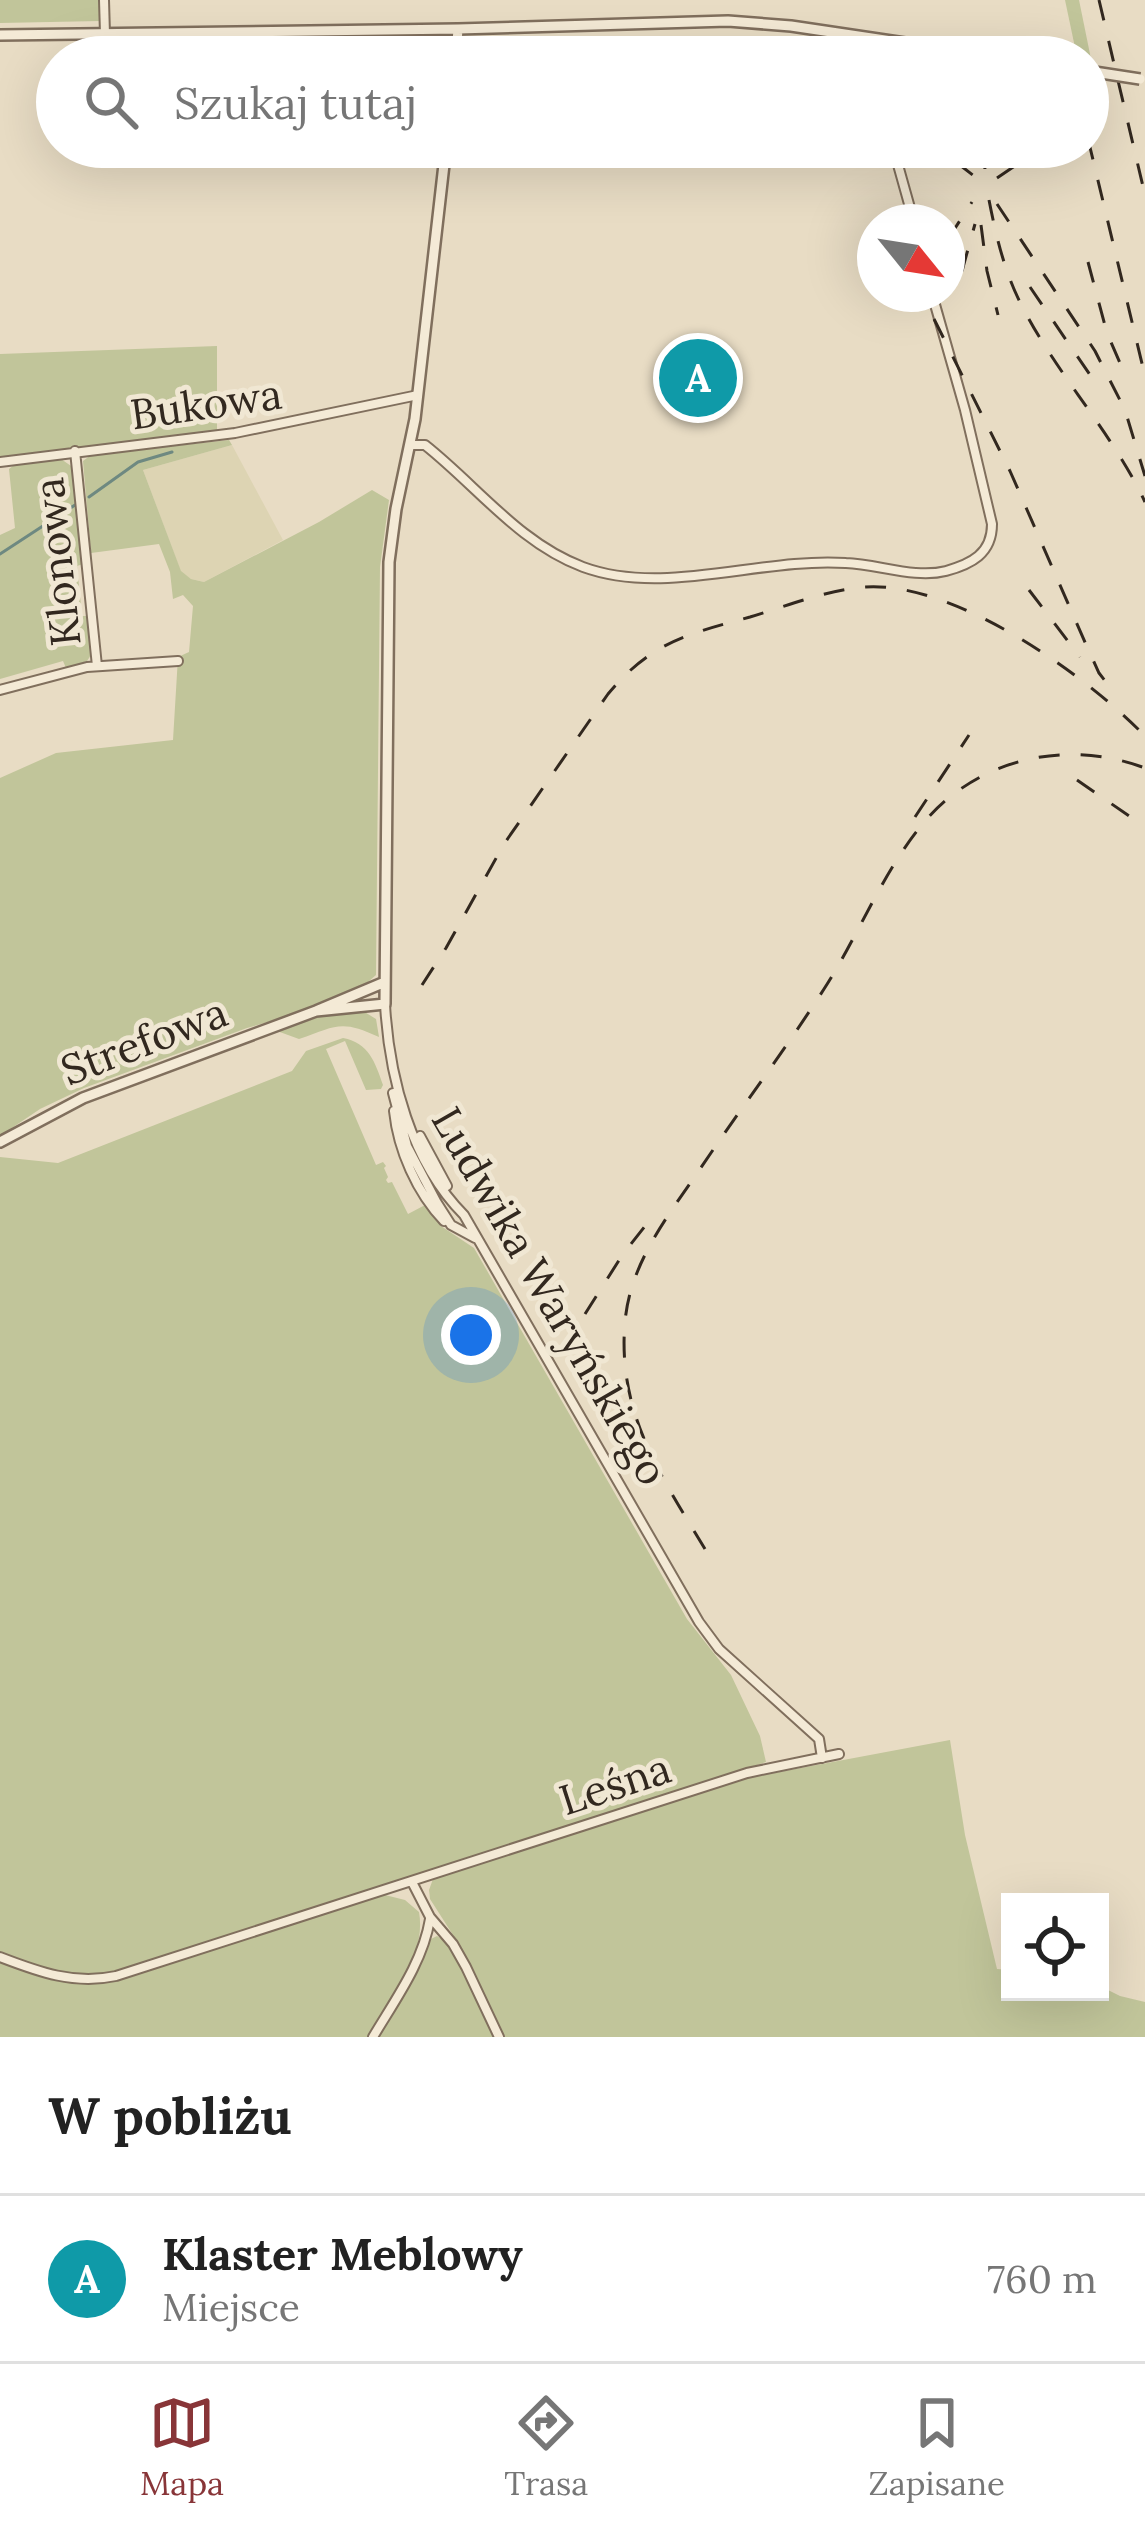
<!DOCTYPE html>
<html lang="pl">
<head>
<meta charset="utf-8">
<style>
	:root { --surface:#fff; --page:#f6f6f6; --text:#222; --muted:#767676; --line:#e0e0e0; --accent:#883538 }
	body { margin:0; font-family:Lora,serif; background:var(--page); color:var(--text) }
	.controls { position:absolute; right:36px; bottom:36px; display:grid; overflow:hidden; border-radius:0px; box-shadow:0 12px 48px #0002 }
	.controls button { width:108px; height:108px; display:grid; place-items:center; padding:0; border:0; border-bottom:3px solid var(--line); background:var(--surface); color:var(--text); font:60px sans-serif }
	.compass { position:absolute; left:857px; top:204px; width:108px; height:108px; border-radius:50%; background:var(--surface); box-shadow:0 12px 48px #0002; rotate:120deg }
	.you { position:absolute; left:471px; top:1335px; width:42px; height:42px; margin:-30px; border:9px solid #fff; border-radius:50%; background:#1a73e8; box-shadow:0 0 0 18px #1a73e833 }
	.badge { display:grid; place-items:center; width:78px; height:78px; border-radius:50%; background:var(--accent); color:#fff; font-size:39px; font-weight:700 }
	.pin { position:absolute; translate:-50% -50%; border:6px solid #fff; box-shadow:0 3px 12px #0006 }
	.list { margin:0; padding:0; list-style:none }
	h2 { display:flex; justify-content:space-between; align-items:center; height:156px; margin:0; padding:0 48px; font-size:51px }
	h2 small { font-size:39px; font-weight:400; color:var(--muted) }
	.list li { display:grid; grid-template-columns:78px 1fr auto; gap:36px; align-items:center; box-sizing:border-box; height:168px; padding:0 48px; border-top:3px solid var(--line) }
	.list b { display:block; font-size:45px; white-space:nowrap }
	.list p { margin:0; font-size:39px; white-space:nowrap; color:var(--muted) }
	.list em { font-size:39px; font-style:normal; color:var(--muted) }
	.icon { flex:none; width:66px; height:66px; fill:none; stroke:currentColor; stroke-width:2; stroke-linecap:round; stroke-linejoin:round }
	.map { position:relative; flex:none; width:1145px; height:2037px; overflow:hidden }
	.search { position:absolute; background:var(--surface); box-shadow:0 12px 48px #0002; left:36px; right:36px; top:36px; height:132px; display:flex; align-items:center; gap:30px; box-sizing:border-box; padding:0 42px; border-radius:66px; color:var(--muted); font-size:45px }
	.sheet { height:324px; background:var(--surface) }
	nav { display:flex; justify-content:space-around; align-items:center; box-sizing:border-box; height:168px; border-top:3px solid var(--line); background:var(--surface); font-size:33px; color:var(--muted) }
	nav a { display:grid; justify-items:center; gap:6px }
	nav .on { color:var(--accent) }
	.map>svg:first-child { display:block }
	.farmland { fill:#ddd4b3 }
	.green { fill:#c1c59a }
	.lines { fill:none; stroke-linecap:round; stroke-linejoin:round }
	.stream { stroke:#6e8981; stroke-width:3 }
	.minor-casing { stroke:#806f5d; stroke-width:12 }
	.tertiary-casing { stroke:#806f5d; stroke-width:14 }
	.minor { stroke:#f4ead6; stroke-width:8 }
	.tertiary { stroke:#f4ead6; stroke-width:9 }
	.rail { stroke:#32281f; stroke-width:3; stroke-dasharray:21 21; stroke-linecap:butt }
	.tertiary-bridge-casing { stroke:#806f5d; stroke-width:14; stroke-linecap:butt }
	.tertiary-bridge { stroke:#f4ead6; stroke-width:9 }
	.labels { text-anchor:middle; stroke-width:10; stroke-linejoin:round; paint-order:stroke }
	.street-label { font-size:42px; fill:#32281f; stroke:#f0e7d3 }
</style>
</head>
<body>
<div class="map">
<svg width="1145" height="2037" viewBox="0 0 1145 2037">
	<rect width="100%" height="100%" fill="#e8dcc4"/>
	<!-- farmland -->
	<path class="farmland" d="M232 445 283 540 204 582 191 579 181 572 143 470Z"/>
	<!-- green -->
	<path class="green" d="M0 0H100V21L0 23Z
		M1065 0H1079L1091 59 1077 57Z
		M217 346V432L0 458V354Z
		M229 440 232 445 143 470 181 571 191 579 204 582 319 522 372 490 389 500 380 567 376 975 368 982 295 1014 247 1028 84 1088 40 1109 0 1136V778L56 753 173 740 178 657 189 652 193 606 183 595 173 599 170 572 159 544 91 553 83 461 91 455Z
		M61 459 74 468 83 564 77 566 82 616H89L93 652 87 661 66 668 63 661 0 679V535L15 528 9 469 14 465Z
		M363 1011 376 1019 379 1037C341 1019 336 1026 299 1039L277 1031 322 1016Z
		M343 1038C369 1043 375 1062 383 1085L381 1089 366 1090 345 1041 326 1049 376 1165 383 1162 386 1166 384 1168 388 1177 386 1180 388 1183 392 1182 408 1214 427 1204 441 1226 474 1248 687 1619 731 1675 760 1736 766 1762 143 1965C82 1982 58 1974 0 1952V1157L58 1163 292 1071 306 1051Z
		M950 1740 965 1835 997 1969 1010 1970V1992H1100V1986L1120 1996 1145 2002V2037H502L453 1935 430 1899 429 1890 433 1879 748 1778Z
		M385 1895 405 1900 419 1912C427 1956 390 2000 369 2037H0V1962C41 1978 67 1988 112 1982Z
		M437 1936C463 1950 483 2010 495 2037H377L410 1982 429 1940Z"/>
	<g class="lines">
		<!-- stream -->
		<path class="stream" d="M89 497 138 462 172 452
			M0 554 75 505"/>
		<defs>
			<path id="minor" d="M104 0 105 34
				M893 147 914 222
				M411 445H425C477 486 519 543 583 567 665 597 761 557 846 563 878 564 915 579 946 571 971 564 992 554 992 524L965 410 932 294
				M75 451 97 666
				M0 462 235 433 418 395
				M0 690 87 667 178 661
				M385 1004C389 1077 411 1162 464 1215L699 1622 719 1649 819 1739 822 1758
				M393 1093 407 1146 437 1203 451 1225 475 1238
				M394 1111C398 1150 417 1193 444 1221
				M420 1136 447 1186
				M412 1882 430 1917 453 1944 466 1967 499 2037
				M0 1957C39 1972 74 1985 116 1976L747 1773 839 1754
				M373 2037C395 2000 423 1962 430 1919"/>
			<path id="tertiary" d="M0 35 458 29 728 21 791 26 999 57
				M456 57 458 29
				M316 1011 385 1004 389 562 396 509 415 419 446 147
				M0 1142 83 1098 316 1011 385 982"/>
		</defs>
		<!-- minor casing -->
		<use href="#minor" class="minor-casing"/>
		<!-- tertiary casing -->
		<use href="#tertiary" class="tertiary-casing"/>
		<!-- minor -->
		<use href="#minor" class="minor"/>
		<!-- tertiary -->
		<use href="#tertiary" class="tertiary"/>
		<!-- rail -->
		<path class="rail" d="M1099 0 1145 195
			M1088 139 1145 376
			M984 148 985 171
			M956 162 974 176
			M997 178 1016 165
			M989 200C996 236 1005 274 1022 306 1057 375 1112 432 1145 502
			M997 204 1095 351 1125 410 1145 476
			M981 225 987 271 998 315
			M948 239 972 202
			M1088 262 1107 333 1123 370
			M962 271 975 224
			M1030 287 1101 391
			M934 319 1010 471 1088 649 1099 673 1117 696
			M1029 590 1080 657
			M1077 780 1145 827
			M915 817 969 735
			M422 985 446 948 504 844 608 694C651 642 688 634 750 617 787 606 826 590 865 587 953 581 1082 672 1142 733
			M585 1314 623 1254 649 1221
			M705 1549C661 1476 617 1413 625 1322 630 1263 668 1216 700 1169 741 1108 785 1050 824 989 864 928 896 836 955 793 1010 752 1081 744 1145 768"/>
		<defs>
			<path id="tertiary-bridge" d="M1088 71 1140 79"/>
		</defs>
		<!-- tertiary-bridge casing -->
		<use href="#tertiary-bridge" class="tertiary-bridge-casing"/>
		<!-- tertiary-bridge -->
		<use href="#tertiary-bridge" class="tertiary-bridge"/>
	</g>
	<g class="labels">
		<!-- street labels -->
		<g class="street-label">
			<text transform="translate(206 404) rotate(-8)" y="15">Bukowa</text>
			<text transform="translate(57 562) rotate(-96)" y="15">Klonowa</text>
			<text transform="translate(144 1041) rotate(-21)" y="15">Strefowa</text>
			<text transform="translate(550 1296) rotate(60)" y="15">Ludwika Waryńskiego</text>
			<text transform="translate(615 1784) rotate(-18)" y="15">Leśna</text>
		</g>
	</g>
</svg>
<div class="controls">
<button><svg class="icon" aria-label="locate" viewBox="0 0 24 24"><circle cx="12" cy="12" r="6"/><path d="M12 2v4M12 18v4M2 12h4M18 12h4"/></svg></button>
</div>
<svg class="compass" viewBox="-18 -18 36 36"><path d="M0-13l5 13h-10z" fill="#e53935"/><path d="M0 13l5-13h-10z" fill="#767676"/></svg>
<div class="you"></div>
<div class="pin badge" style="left:698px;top:378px;background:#0f9aa8">A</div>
<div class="search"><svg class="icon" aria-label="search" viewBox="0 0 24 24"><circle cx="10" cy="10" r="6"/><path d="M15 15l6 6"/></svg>Szukaj tutaj</div>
</div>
<section class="sheet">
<h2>W pobliżu<small></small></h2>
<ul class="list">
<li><span class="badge" style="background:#0f9aa8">A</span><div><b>Klaster Meblowy</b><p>Miejsce</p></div><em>760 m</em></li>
</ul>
</section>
<nav>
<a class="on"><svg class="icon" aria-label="map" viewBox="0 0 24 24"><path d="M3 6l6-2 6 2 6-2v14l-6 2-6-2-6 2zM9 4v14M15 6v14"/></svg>Mapa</a>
<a><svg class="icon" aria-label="directions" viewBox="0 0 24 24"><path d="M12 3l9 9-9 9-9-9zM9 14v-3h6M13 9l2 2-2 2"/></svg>Trasa</a>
<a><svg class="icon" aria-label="saved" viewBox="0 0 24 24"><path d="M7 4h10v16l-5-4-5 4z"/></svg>Zapisane</a>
</nav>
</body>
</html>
